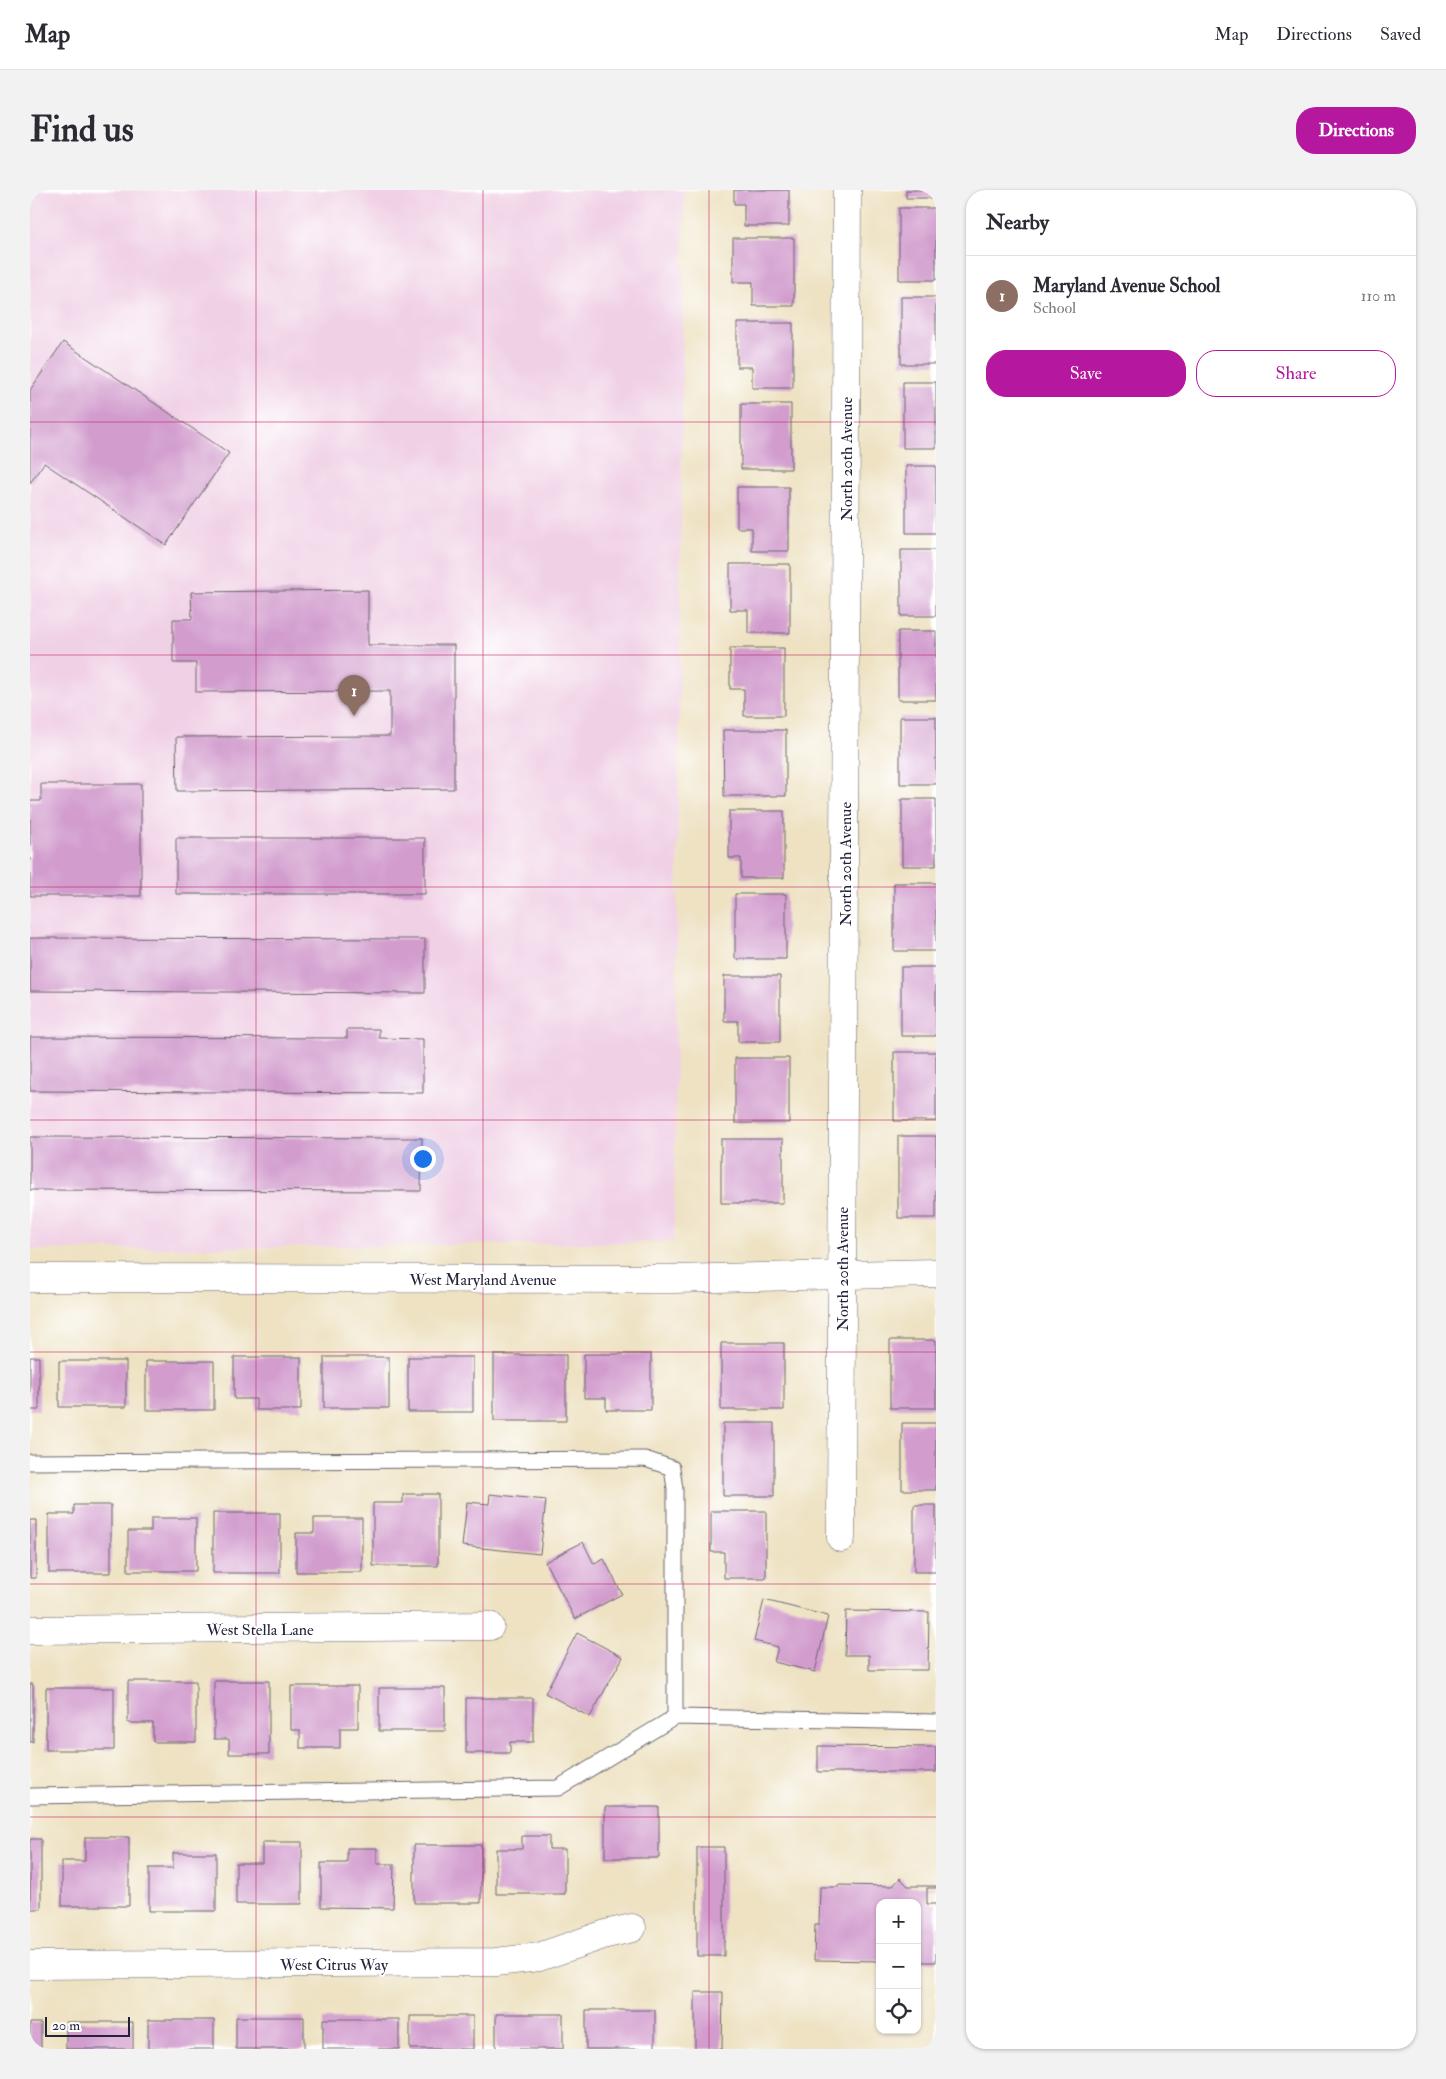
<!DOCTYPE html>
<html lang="en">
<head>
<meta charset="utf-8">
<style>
	:root { --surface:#fff; --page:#f2f2f3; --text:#2b2b33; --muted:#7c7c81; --line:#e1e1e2; --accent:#b5179e }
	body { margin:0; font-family:"IM FELL Double Pica",serif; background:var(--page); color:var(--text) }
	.controls { position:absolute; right:15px; bottom:15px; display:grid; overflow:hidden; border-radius:10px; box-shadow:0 1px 4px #0004 }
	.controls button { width:45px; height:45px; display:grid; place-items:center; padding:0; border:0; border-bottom:1px solid var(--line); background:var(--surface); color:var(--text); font:25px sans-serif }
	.scale { position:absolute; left:15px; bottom:12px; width:85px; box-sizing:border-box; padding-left:5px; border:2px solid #22223b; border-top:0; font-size:14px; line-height:18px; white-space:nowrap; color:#22223b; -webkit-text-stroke:4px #fff; paint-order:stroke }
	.you { position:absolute; left:392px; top:968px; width:18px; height:18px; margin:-12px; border:4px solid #fff; border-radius:50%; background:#1a73e8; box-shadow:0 0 0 8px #1a73e833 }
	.badge { display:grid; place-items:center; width:32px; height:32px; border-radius:50%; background:var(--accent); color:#fff; font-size:16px; font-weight:700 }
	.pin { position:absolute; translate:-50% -41px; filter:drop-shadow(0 1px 2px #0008) }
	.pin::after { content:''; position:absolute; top:26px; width:18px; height:15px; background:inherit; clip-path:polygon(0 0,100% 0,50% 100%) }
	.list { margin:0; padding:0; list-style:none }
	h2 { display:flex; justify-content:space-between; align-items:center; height:65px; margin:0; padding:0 20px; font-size:21px }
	h2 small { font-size:16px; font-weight:400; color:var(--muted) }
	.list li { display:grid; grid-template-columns:32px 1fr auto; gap:15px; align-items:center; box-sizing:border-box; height:80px; padding:0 20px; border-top:1px solid var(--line) }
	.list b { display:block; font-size:19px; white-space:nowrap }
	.list p { margin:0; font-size:16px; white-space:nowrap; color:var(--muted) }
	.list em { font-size:16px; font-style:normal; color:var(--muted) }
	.actions { display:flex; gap:10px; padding:15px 20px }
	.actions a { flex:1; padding:11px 0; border:1px solid var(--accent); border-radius:20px; text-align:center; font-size:18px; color:var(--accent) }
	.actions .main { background:var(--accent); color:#fff }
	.icon { flex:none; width:28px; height:28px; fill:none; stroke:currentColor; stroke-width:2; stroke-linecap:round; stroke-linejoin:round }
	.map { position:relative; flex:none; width:906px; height:1859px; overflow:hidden; border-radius:20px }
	header { display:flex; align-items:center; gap:30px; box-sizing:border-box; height:70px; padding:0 25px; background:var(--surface); border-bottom:1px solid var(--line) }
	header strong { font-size:24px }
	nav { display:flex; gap:28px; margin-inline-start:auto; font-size:18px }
	.intro { display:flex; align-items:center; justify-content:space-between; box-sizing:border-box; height:120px; padding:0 30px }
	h1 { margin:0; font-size:35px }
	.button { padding:12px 22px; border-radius:20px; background:var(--accent); color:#fff; font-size:18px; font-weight:700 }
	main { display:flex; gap:30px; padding:0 30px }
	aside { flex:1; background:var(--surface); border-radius:20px; box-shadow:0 1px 4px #0004 }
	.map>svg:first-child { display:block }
	.built { fill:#f0d0e5 }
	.building { fill:#d29ccd }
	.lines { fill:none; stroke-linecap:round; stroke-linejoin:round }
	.service-casing { stroke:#69656b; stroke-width:17 }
	.minor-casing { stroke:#69656b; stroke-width:29 }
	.tertiary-casing { stroke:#69656b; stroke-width:29 }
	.service { stroke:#fff; stroke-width:15 }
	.minor { stroke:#fff; stroke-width:28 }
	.tertiary { stroke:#fff; stroke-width:28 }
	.grid { fill:none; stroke:#c2185b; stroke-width:1; stroke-opacity:0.55 }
	.labels { text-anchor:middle; stroke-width:4; stroke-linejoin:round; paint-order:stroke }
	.street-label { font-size:16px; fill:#22223b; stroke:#fff }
</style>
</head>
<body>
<header>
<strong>Map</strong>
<nav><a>Map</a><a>Directions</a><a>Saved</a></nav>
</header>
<div class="intro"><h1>Find us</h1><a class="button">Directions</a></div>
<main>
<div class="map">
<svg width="906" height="1859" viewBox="0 0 906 1859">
	<rect width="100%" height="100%" fill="#fff"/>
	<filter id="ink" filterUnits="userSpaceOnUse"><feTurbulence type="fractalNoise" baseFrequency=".02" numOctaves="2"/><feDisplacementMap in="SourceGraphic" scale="10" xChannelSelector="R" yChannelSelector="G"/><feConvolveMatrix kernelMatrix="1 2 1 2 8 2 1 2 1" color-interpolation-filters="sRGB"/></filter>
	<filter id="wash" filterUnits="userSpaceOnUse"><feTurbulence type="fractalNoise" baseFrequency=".0096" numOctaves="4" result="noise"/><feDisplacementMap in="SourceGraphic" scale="20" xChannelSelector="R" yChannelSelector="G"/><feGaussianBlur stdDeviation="1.12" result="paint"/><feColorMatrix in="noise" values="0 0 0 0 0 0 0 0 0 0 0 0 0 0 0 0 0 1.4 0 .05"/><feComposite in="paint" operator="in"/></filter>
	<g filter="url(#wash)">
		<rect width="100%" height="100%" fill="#eee2c3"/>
		<!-- built -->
		<path class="built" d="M0 0H654L644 1052 0 1060Z"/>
		<g id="blocks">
			<!-- building -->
			<path class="building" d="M704 0H759V36H714V14H704Z
				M876 0H906V8H876Z
				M869 18H906V90H869Z
				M703 48H764V116H723V92H703Z
				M871 107H906V174H871Z
				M707 133H763V198H722V177H707Z
				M33 152 199 263 136 355 14 273 0 293V200Z
				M873 192H906V258H873Z
				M711 214H761V279H711Z
				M876 276H906V343H876Z
				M707 297H759V361H722V338H707Z
				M871 360H906V426H871Z
				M700 374H760V443H718V420H700Z
				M338 400V455H424V599L147 601 146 547 360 546V501L166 502V473H143V429H162L161 402Z
				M868 441H906V510H868Z
				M700 458H754V526H714V499H700Z
				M870 527H906V594H870Z
				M693 540H756V606H694Z
				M11 594H111V706H0V611H11Z
				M872 609H906V676H872Z
				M699 621H754V688H711V668H699Z
				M146 648H395V704H146Z
				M864 693H906V761H864Z
				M705 704H756V769H705Z
				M0 748 395 749V803L0 801Z
				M871 777H906V846H871Z
				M694 786H750V852H708V831H694Z
				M317 839H349V848L393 849V903L0 901V847L317 848Z
				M864 862H906V931H864Z
				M705 868H759V933H705Z
				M868 946H906V1028H868Z
				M0 947 392 948 391 1001 0 1000Z
				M691 949H753V1013H691Z
				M860 1150H906V1218H860Z
				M691 1153H754V1220H691Z
				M554 1164H621V1220H576V1208H554Z
				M464 1165H536V1231H464Z
				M0 1167H9V1220H0Z
				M204 1167H271V1220H226V1209H204Z
				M294 1167H359V1218H294Z
				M378 1167H443V1222H378Z
				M29 1171H96V1217H29Z
				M116 1171H184V1220H116Z
				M693 1233H744V1306H693Z
				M872 1233H906V1300H872Z
				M373 1304H408V1376H343V1313H373Z
				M460 1304 516 1310 510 1364 432 1356 437 1312 459 1314Z
				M44 1315H81V1383H19V1324H44Z
				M884 1315H906V1382H884Z
				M681 1321H736V1388H694V1362H681Z
				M183 1323H250V1383H183Z
				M121 1328H166V1381H98V1341H121Z
				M284 1328H332V1382H266V1343H284Z
				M0 1330H6V1388H0Z
				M553 1352 564 1374 574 1369 592 1404 545 1429 515 1372Z
				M734 1410 798 1426 785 1482 744 1472 748 1457 724 1451Z
				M816 1421 899 1422 898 1480H839V1465H815Z
				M547 1443 593 1467 560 1527 515 1503Z
				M98 1491H166V1552H123V1533H98Z
				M184 1491H239V1564H199V1549H184Z
				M0 1494H3V1552H0Z
				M261 1496H328V1538H310V1558H270V1540H261Z
				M16 1498H84V1560H16Z
				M349 1498H415V1541H349Z
				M436 1508H503V1552H480V1563H436Z
				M788 1556 906 1557V1582H788Z
				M575 1617H629V1668H575Z
				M492 1646H519V1659H535V1704H466V1659H492Z
				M55 1647H99V1716H32V1671H55Z
				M0 1649H11V1719H0Z
				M232 1652H272V1714H206V1673H232Z
				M384 1655H451V1713H384Z
				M667 1657H694V1766H667Z
				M317 1658H347V1674H364L363 1718 291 1717V1673H317Z
				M143 1663H186V1721H119V1678H143Z
				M870 1688 878 1696H906V1698H897V1714H906V1772H893L887 1778V1713H850V1771L784 1770 785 1735H789L790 1697H808V1695L863 1696Z
				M665 1802H693L692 1859H665Z
				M556 1820H625V1859H556Z
				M466 1824H533V1859H466Z
				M380 1826H443V1859H380Z
				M206 1827H274V1859H206Z
				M293 1829H369V1859H293Z
				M118 1830H184V1859H118Z
				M36 1832H103V1859H36Z
				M0 1833H11V1859H0Z"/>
		</g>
	</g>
	<g filter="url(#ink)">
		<use href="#blocks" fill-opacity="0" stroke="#69656b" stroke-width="1"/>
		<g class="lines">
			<defs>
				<path id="service" d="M0 1272 615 1269 642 1278 645 1299V1527
					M0 1606 528 1598 645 1527 906 1532"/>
				<path id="minor" d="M811 1348 817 0
					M0 1440 460 1436
					M0 1775 466 1772 509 1767 576 1744 602 1738"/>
				<path id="tertiary" d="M0 1088 643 1089 906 1083"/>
			</defs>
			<!-- service casing -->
			<use href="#service" class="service-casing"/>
			<!-- minor casing -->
			<use href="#minor" class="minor-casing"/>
			<!-- tertiary casing -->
			<use href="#tertiary" class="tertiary-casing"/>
			<!-- service -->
			<use href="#service" class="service"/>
			<!-- minor -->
			<use href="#minor" class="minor"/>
			<!-- tertiary -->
			<use href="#tertiary" class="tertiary"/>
		</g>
	</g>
	<!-- grid -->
	<path class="grid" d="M226 0V1859M453 0V1859M679 0V1859M0 232H906M0 465H906M0 697H906M0 930H906M0 1162H906M0 1394H906M0 1627H906"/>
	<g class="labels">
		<!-- street labels -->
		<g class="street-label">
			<text transform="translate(816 269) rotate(-90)" y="6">North 20th Avenue</text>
			<text transform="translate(815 674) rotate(-90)" y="6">North 20th Avenue</text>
			<text transform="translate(812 1079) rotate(-90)" y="6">North 20th Avenue</text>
			<text x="453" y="1095">West Maryland Avenue</text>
			<text x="230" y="1445">West Stella Lane</text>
			<text x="304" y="1780">West Citrus Way</text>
		</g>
	</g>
</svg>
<div class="controls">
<button>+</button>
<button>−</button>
<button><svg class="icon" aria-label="locate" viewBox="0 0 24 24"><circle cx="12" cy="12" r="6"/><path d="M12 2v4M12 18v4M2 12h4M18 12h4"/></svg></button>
</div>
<div class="scale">20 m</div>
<div class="you"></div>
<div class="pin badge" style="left:324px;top:526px;background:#8d6e63">1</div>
</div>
<aside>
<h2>Nearby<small></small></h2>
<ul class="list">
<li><span class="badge" style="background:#8d6e63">1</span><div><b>Maryland Avenue School</b><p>School</p></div><em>110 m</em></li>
</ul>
<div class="actions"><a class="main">Save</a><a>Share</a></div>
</aside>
</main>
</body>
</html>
